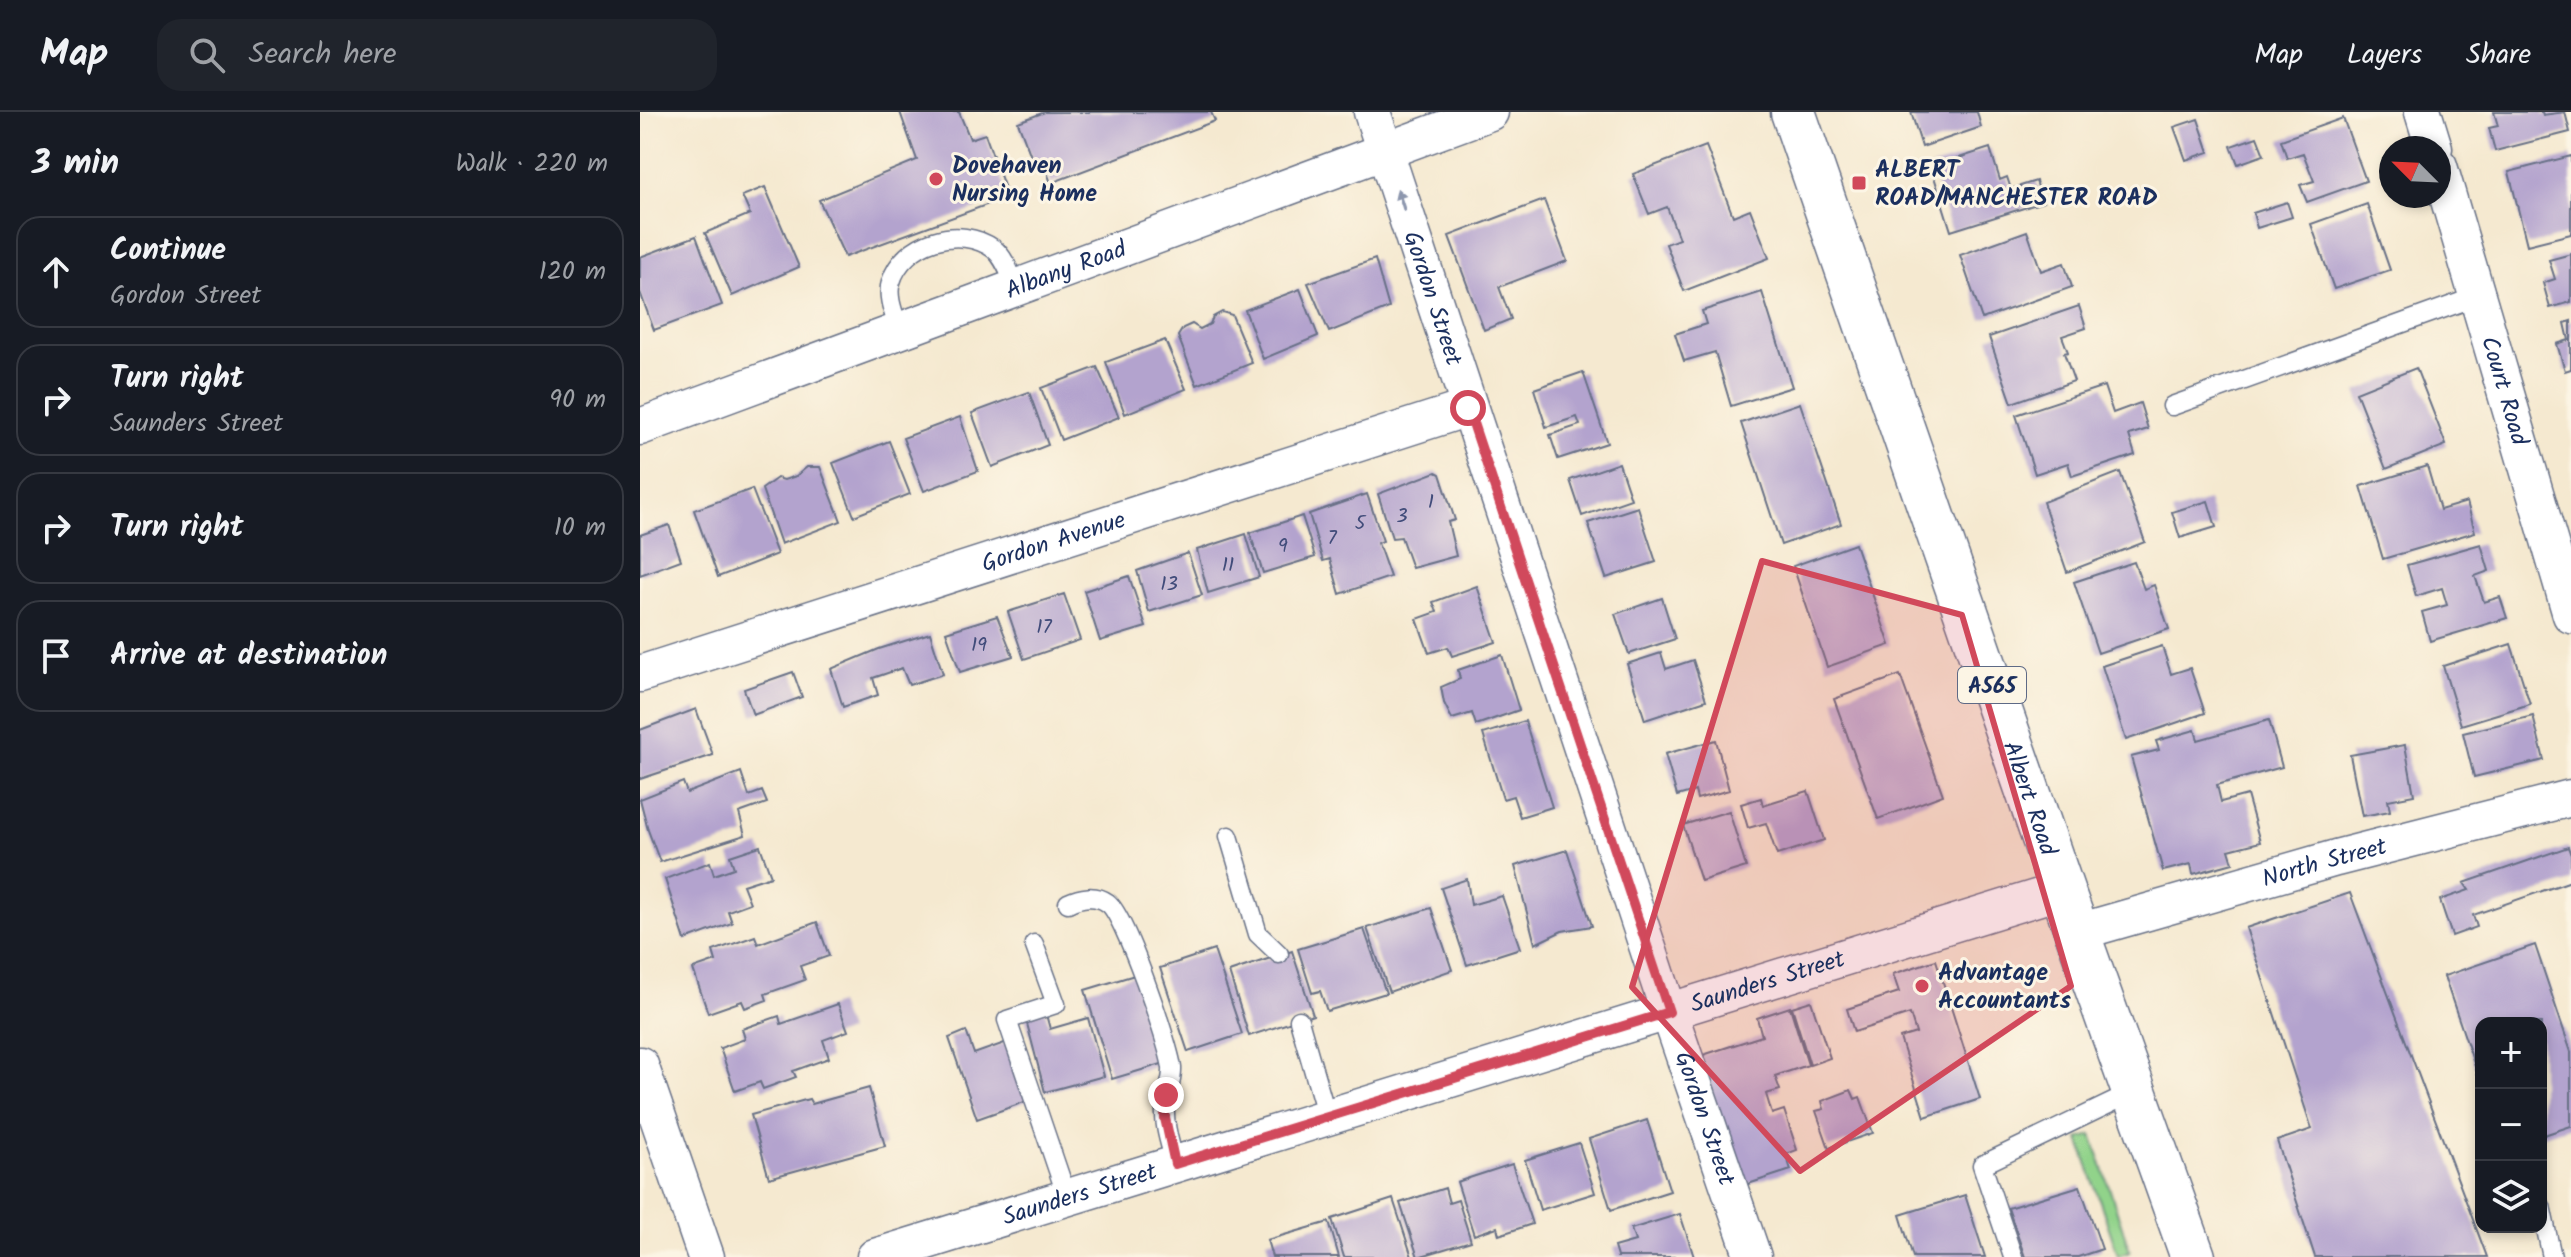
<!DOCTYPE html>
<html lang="en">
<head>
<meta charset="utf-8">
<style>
	:root { --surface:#171b24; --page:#20242c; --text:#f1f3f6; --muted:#9ea1a6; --line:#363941 }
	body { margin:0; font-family:Kalam,sans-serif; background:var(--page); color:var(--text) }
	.controls { position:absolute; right:24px; bottom:24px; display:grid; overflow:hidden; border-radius:16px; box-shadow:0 4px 12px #0003 }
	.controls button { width:72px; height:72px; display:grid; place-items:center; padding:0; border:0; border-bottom:2px solid var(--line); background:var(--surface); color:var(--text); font:40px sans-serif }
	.compass { position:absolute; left:1739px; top:24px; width:72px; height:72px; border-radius:50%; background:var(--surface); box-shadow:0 4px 12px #0003; rotate:294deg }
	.stop { position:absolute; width:24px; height:24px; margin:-18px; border:6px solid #d1495b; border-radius:50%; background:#fff }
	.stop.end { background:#d1495b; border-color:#fff; box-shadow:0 2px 8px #0008 }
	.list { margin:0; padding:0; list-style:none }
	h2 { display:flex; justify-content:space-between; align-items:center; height:104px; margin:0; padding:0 32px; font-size:34px }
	h2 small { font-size:26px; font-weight:400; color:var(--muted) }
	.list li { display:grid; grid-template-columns:52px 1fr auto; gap:24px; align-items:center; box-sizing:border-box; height:112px; margin:0 16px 16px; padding:0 16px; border:2px solid var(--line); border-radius:24px }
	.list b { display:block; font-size:30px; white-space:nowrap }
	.list p { margin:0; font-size:26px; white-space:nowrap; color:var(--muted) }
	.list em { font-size:26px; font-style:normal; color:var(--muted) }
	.icon { flex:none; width:44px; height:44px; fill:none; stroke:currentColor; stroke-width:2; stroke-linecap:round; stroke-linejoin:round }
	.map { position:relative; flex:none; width:1931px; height:1145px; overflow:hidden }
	header { display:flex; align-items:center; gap:48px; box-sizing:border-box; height:112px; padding:0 40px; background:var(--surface); border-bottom:2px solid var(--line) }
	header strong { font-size:38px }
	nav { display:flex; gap:44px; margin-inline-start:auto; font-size:28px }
	.search { width:560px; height:72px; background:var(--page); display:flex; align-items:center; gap:20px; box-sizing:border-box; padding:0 28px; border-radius:24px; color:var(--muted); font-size:30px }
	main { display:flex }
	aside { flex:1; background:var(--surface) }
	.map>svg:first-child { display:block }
	.green { fill:#91d38a; stroke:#568174; stroke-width:2 }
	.building { fill:#b3a3ce }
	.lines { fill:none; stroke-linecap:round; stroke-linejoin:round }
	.lane-casing { stroke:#677086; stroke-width:21 }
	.street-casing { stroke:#677086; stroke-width:39 }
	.highway-casing { stroke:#677086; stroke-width:47 }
	.lane { stroke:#fff; stroke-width:18 }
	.street { stroke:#fff; stroke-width:36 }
	.highway { stroke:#fff; stroke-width:44 }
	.oneway { fill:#8d97ae }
	.route { stroke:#d1495b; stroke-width:10 }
	.marked { fill:#d1495b; fill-opacity:0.2; stroke:#d1495b; stroke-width:6; stroke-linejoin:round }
	.poi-dot { fill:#d1495b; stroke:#fcf5e5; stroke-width:3 }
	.labels { text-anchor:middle; stroke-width:6; stroke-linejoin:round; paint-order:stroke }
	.number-label { font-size:20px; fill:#414c7a }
	.shield { fill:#fcf5e5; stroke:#5e6a86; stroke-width:2 }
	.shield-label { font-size:22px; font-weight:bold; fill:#1b2f5e }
	.poi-label { font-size:24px; font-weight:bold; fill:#1b2f5e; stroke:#fcf5e5; text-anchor:start }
	.street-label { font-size:24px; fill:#1b2f5e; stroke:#fcf5e5 }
</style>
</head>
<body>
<header>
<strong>Map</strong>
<div class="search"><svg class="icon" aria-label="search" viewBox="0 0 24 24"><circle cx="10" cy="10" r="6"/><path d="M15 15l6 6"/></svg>Search here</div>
<nav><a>Map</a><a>Layers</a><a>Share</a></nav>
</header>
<main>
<aside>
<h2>3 min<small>Walk · 220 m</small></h2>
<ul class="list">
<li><svg class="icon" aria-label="ahead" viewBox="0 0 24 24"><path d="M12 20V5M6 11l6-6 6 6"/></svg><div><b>Continue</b><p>Gordon Street</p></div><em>120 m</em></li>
<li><svg class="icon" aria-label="right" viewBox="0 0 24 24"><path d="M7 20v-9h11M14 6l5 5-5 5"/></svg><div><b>Turn right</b><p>Saunders Street</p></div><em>90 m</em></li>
<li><svg class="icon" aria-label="right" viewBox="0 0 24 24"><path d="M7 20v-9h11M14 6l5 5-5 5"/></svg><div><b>Turn right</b></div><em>10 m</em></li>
<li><svg class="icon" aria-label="arrive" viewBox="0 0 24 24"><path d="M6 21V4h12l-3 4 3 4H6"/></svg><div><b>Arrive at destination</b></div></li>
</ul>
</aside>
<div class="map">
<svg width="1931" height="1145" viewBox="0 0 1931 1145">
	<rect width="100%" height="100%" fill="#fcf5e5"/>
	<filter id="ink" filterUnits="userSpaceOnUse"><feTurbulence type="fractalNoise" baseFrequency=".0125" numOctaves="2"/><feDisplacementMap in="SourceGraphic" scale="16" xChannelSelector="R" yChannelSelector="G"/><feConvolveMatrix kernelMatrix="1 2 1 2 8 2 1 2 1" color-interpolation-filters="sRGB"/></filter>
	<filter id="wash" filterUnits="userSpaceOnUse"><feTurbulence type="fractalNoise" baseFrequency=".006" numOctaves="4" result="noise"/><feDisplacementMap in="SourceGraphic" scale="32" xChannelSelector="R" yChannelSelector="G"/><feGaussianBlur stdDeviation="1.8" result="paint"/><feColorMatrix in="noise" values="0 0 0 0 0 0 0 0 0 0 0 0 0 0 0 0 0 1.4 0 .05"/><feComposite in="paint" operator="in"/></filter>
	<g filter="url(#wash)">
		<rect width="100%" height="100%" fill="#f5e9d0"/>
		<!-- green -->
		<path class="green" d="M1452 1023 1490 1139 1478 1143 1439 1027Z"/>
		<g id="blocks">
			<!-- building -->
			<path class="building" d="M260 0H319L330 27 345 22 368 85 205 145 179 88 277 48Z
				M405 0H571L575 9 411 71 404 52 395 55 378 10Z
				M1271 0H1337L1341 15 1282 35Z
				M1854 0H1902L1903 3 1925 0 1930 20 1855 39 1849 16 1858 14Z
				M1703 6 1726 69 1667 90 1660 73 1674 69 1663 41 1647 46 1641 28Z
				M1558 7 1569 40 1546 48 1534 15Z
				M1617 25 1624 43 1598 52 1591 34Z
				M1066 34 1093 104 1110 97 1129 146 1044 179 1026 132 1039 127 1027 95 1009 102 993 62Z
				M1350 36 1360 68 1367 65 1371 77 1396 69 1403 90 1311 119 1291 55Z
				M1931 44V122L1887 133 1869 60Z
				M125 75 159 155 92 184 65 121 110 102 102 84Z
				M904 88 927 149 859 175 871 207 844 218 809 124Z
				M1647 90 1652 105 1617 116 1613 101Z
				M1727 92 1750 158 1694 177 1671 112Z
				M1387 119 1401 159 1424 151 1432 175 1342 207 1320 143Z
				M56 124 82 193 14 218 0 180V145Z
				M1931 142V190L1910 196 1903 171 1915 167 1909 148Z
				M735 147 749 196 689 220 668 171Z
				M660 177 678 224 623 247 605 198Z
				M1122 180 1152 275 1091 294 1075 240 1044 249 1035 222 1066 212 1062 199Z
				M1439 194 1446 216 1422 224 1428 240 1424 241 1434 269 1372 291 1349 225Z
				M582 200 592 203 612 251 557 273 538 224 543 216 552 212 560 217 570 212 573 205Z
				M1931 209V257L1925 259 1917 232 1929 228 1925 211Z
				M525 228 546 277 485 302 466 250Z
				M457 255 479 305 421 328 401 276Z
				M1776 256 1806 333 1746 357 1716 280Z
				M943 260 967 331 918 347 910 323 940 313 937 305 906 315 894 277Z
				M1464 274 1473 301 1500 291 1508 317 1489 323 1495 343 1432 364 1428 351 1395 362 1376 303Z
				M389 280 408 333 352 355 332 301Z
				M1160 291 1201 412 1141 433 1101 311Z
				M320 305 338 359 284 379 263 326Z
				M249 329 270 382 214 404 193 351Z
				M979 351 991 387 942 404 930 368Z
				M1787 354 1800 398 1827 390 1835 420 1743 447 1721 374Z
				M167 355H180L201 409 141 432 122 377 137 366 144 368 156 364Z
				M796 360 800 362 815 408 808 410 816 444 772 456 761 425 752 426 738 382Z
				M1480 360 1505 430 1427 460 1403 390Z
				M112 377 137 442 78 465 54 398Z
				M727 382 743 429 738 431 750 465 700 482 690 447 683 449 669 402Z
				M1568 389 1576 415 1540 426 1532 400Z
				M998 395 1016 450 966 466 948 411Z
				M662 404 675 445 623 461 610 421Z
				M29 413 41 448 0 463V423Z
				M606 422 619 465 568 481 557 438Z
				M1215 432 1250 533 1187 555 1153 454Z
				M1841 432 1849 459 1835 464 1844 490 1860 485 1867 506 1790 529 1782 500 1807 493 1802 476 1776 484 1767 453Z
				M548 441 562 483 509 500 497 459Z
				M1494 450 1504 477 1514 473 1529 517 1458 541 1434 470Z
				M489 464 506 515 460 529 444 479Z
				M837 474 856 530 812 544 808 535 789 541 777 507 797 500 793 490Z
				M424 482 440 528 384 547 368 500Z
				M1022 486 1035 527 989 542 975 502Z
				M357 504 373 544 320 560 306 520Z
				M290 521 303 562 269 573 262 556 233 566 238 583 203 595 191 557 239 537Z
				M1871 532 1890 592 1821 613 1803 554Z
				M1522 534 1531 562 1550 556 1565 601 1486 628 1462 554Z
				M1021 541 1026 557 1053 548 1066 588 1005 608 987 552Z
				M862 543 879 598 836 613 832 601 812 607 804 591 801 575 820 567 818 558Z
				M153 560 162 585 113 603 104 577Z
				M1260 563 1303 683 1238 707 1194 587Z
				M56 597 73 643 0 667V618Z
				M1893 604 1904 648 1834 665 1823 621Z
				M1629 608 1642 655 1577 673 1581 690 1607 683 1620 730 1589 738 1593 751 1553 762 1551 752 1523 759 1491 645 1519 638 1516 629 1555 618 1558 628Z
				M885 609 912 695 880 705 873 684 863 687 843 622Z
				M1076 628 1089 678 1057 687 1055 679 1037 684 1025 642Z
				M1765 633 1774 683 1748 688 1750 699 1722 704 1710 643Z
				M101 660 109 684 122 679 127 691 99 701 105 723 20 750 8 718 0 687 43 670 47 681Z
				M1168 679 1184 728 1137 743 1126 711 1108 716 1101 692 1121 686 1123 693Z
				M1089 699 1106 755 1061 769 1043 713Z
				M120 734 131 764 103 773 110 791 88 799 92 811 45 828 25 767 70 750 74 763 94 756 90 744Z
				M1928 735 1931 743V769L1833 803 1837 815 1812 824 1800 788 1829 778 1824 771Z
				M927 738 952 814 922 819 895 832 875 754Z
				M827 767 831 793 862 784 880 836 827 853 801 776Z
				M1710 781 1847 1145H1675L1637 1029 1672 1017 1606 816Z
				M791 796 812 858 749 880 727 816Z
				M177 810 189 844 160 854 165 868 125 882 127 888 105 896 102 889 68 901 53 857 76 849 73 839 115 824 118 832Z
				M724 817 746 881 687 899 680 879 672 881 658 837Z
				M1895 833 1931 940V1014L1901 1024V911H1841L1840 969 1804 864Z
				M574 838 602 922 548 940 520 856Z
				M652 839 673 903 609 924 589 860Z
				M1296 848 1340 987 1285 1005 1260 926 1276 921 1270 902 1214 920 1207 897 1259 880 1253 862Z
				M498 862 525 951 472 967 445 878Z
				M1171 889 1190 946 1170 953 1152 895Z
				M198 892 208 919 183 928 189 946 153 959 156 965 123 977 120 970 95 979 80 936 105 927 102 917 139 904 141 912Z
				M1150 895 1168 953 1135 964 1140 978 1126 982 1132 1002 1144 998 1157 1038 1146 1042 1151 1058 1102 1074 1060 944 1122 924 1117 906Z
				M405 899 410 917 448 906 464 964 405 980 385 904Z
				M326 919 334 942 370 929 390 988 337 1007 309 926Z
				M229 976 245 1034 129 1066 111 1003 169 987 172 992Z
				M1211 978 1215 987 1220 985 1233 1021 1189 1036 1176 999 1184 997 1182 989Z
				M1007 1008 1030 1079 971 1098 949 1027Z
				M939 1031 955 1081 900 1098 885 1048Z
				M872 1052 892 1112 859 1123 857 1115 834 1123 817 1070Z
				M1440 1074 1462 1137 1438 1145H1385L1368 1096Z
				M805 1076 809 1091 818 1088 831 1129 778 1145 760 1091Z
				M1325 1083 1345 1145H1273L1260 1103Z
				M753 1087 772 1145H704L692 1107Z
				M1040 1102 1054 1145H977L974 1135 995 1129 991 1117Z
				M689 1110 699 1145H632L627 1128Z"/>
		</g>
	</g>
	<g filter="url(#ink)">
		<use href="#blocks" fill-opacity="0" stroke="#677086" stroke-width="2"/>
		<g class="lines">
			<defs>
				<path id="lane" d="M259 218C255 204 246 185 251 170 263 129 320 112 354 137 365 146 370 162 376 175
					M1532 294 1838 184
					M589 724 618 822 639 842
					M428 791C440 785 456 782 468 791 485 803 529 932 532 956 533 970 525 984 525 998 524 1016 531 1034 535 1052
					M394 832 416 892 367 908 427 1085
					M659 908 687 1005
					M1901 1094 1912 1145
					M1373 1145 1342 1053 1494 980"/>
				<g id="street">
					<path id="s1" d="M732 0 1029 900 1113 1145"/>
					<path d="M1783 0 1794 36"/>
					<path id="s2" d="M1799 54 1931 503"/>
					<path id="s3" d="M0 315 850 0"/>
					<path id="s4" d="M0 562 828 296"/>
					<path id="s5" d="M1438 820 1696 746 1931 686"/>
					<path d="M0 953 66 1145"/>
					<path id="s6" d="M235 1145 1422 778"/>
				</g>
				<g id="highway">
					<path id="s7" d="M1153 0 1422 778 1553 1145"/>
				</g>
			</defs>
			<!-- lane casing -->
			<use href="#lane" class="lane-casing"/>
			<!-- street casing -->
			<use href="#street" class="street-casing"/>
			<!-- highway casing -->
			<use href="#highway" class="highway-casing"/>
			<!-- lane -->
			<use href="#lane" class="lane"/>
			<!-- street -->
			<use href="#street" class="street"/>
			<!-- highway -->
			<use href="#highway" class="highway"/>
		</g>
		<!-- one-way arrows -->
		<defs><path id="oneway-solid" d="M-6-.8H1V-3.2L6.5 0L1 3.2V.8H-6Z" transform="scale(2)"/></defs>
		<use class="oneway" href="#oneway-solid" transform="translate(761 88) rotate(-108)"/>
	</g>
	<g class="lines" filter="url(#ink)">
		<!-- route -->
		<path class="route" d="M526 983 525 1006 535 1052 1029 900 828 296"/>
	</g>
	<!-- marked area -->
	<path class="marked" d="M1122 449 1322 503 1431 874 1160 1059 992 875Z"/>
	<!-- markers -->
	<g class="poi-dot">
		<circle cx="296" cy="67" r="8"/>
		<rect x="1211" y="63" width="16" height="16" rx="4"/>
		<circle cx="1282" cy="874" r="8"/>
	</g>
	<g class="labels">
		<!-- number labels -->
		<g class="number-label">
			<text x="791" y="396">1</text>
			<text x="762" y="410">3</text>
			<text x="720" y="417">5</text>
			<text x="692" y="432">7</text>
			<text x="643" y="440">9</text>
			<text x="588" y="459">11</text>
			<text x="529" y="478">13</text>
			<text x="404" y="521">17</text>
			<text x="339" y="539">19</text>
		</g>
		<!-- shield labels -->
		<rect class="shield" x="1318" y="555" width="68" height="36" rx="6"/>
		<g class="shield-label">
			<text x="1352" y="581">A565</text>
		</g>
		<!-- poi labels -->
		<g class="poi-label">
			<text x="312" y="61">Dovehaven<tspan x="312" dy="28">Nursing Home</tspan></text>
			<text x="1235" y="65">ALBERT<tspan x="1235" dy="28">ROAD/MANCHESTER ROAD</tspan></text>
			<text x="1298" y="868">Advantage<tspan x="1298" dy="28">Accountants</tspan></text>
		</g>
		<!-- street labels -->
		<g class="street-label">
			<text dy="8" stroke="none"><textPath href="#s3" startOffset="454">Albany Road</textPath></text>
			<text dy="8" stroke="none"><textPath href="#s1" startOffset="196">Gordon Street</textPath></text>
			<text dy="8" stroke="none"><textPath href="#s2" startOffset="234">Court Road</textPath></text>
			<text dy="8" stroke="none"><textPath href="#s4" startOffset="434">Gordon Avenue</textPath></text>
			<text dy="8" stroke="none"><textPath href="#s7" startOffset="726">Albert Road</textPath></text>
			<text dy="8" stroke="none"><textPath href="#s5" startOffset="256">North Street</textPath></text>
			<text dy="8" stroke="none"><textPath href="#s6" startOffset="934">Saunders Street</textPath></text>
			<text dy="8" stroke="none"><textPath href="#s1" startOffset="1060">Gordon Street</textPath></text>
			<text dy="8" stroke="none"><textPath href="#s6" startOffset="214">Saunders Street</textPath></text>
		</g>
	</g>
</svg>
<div class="controls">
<button>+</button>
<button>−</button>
<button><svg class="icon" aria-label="layers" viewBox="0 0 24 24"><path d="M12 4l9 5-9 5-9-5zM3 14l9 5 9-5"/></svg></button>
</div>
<svg class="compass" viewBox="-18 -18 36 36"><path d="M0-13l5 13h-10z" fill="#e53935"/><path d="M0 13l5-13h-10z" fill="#9ea1a6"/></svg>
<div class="stop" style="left:828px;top:296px"></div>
<div class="stop end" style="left:526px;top:983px"></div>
</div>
</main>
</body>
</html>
